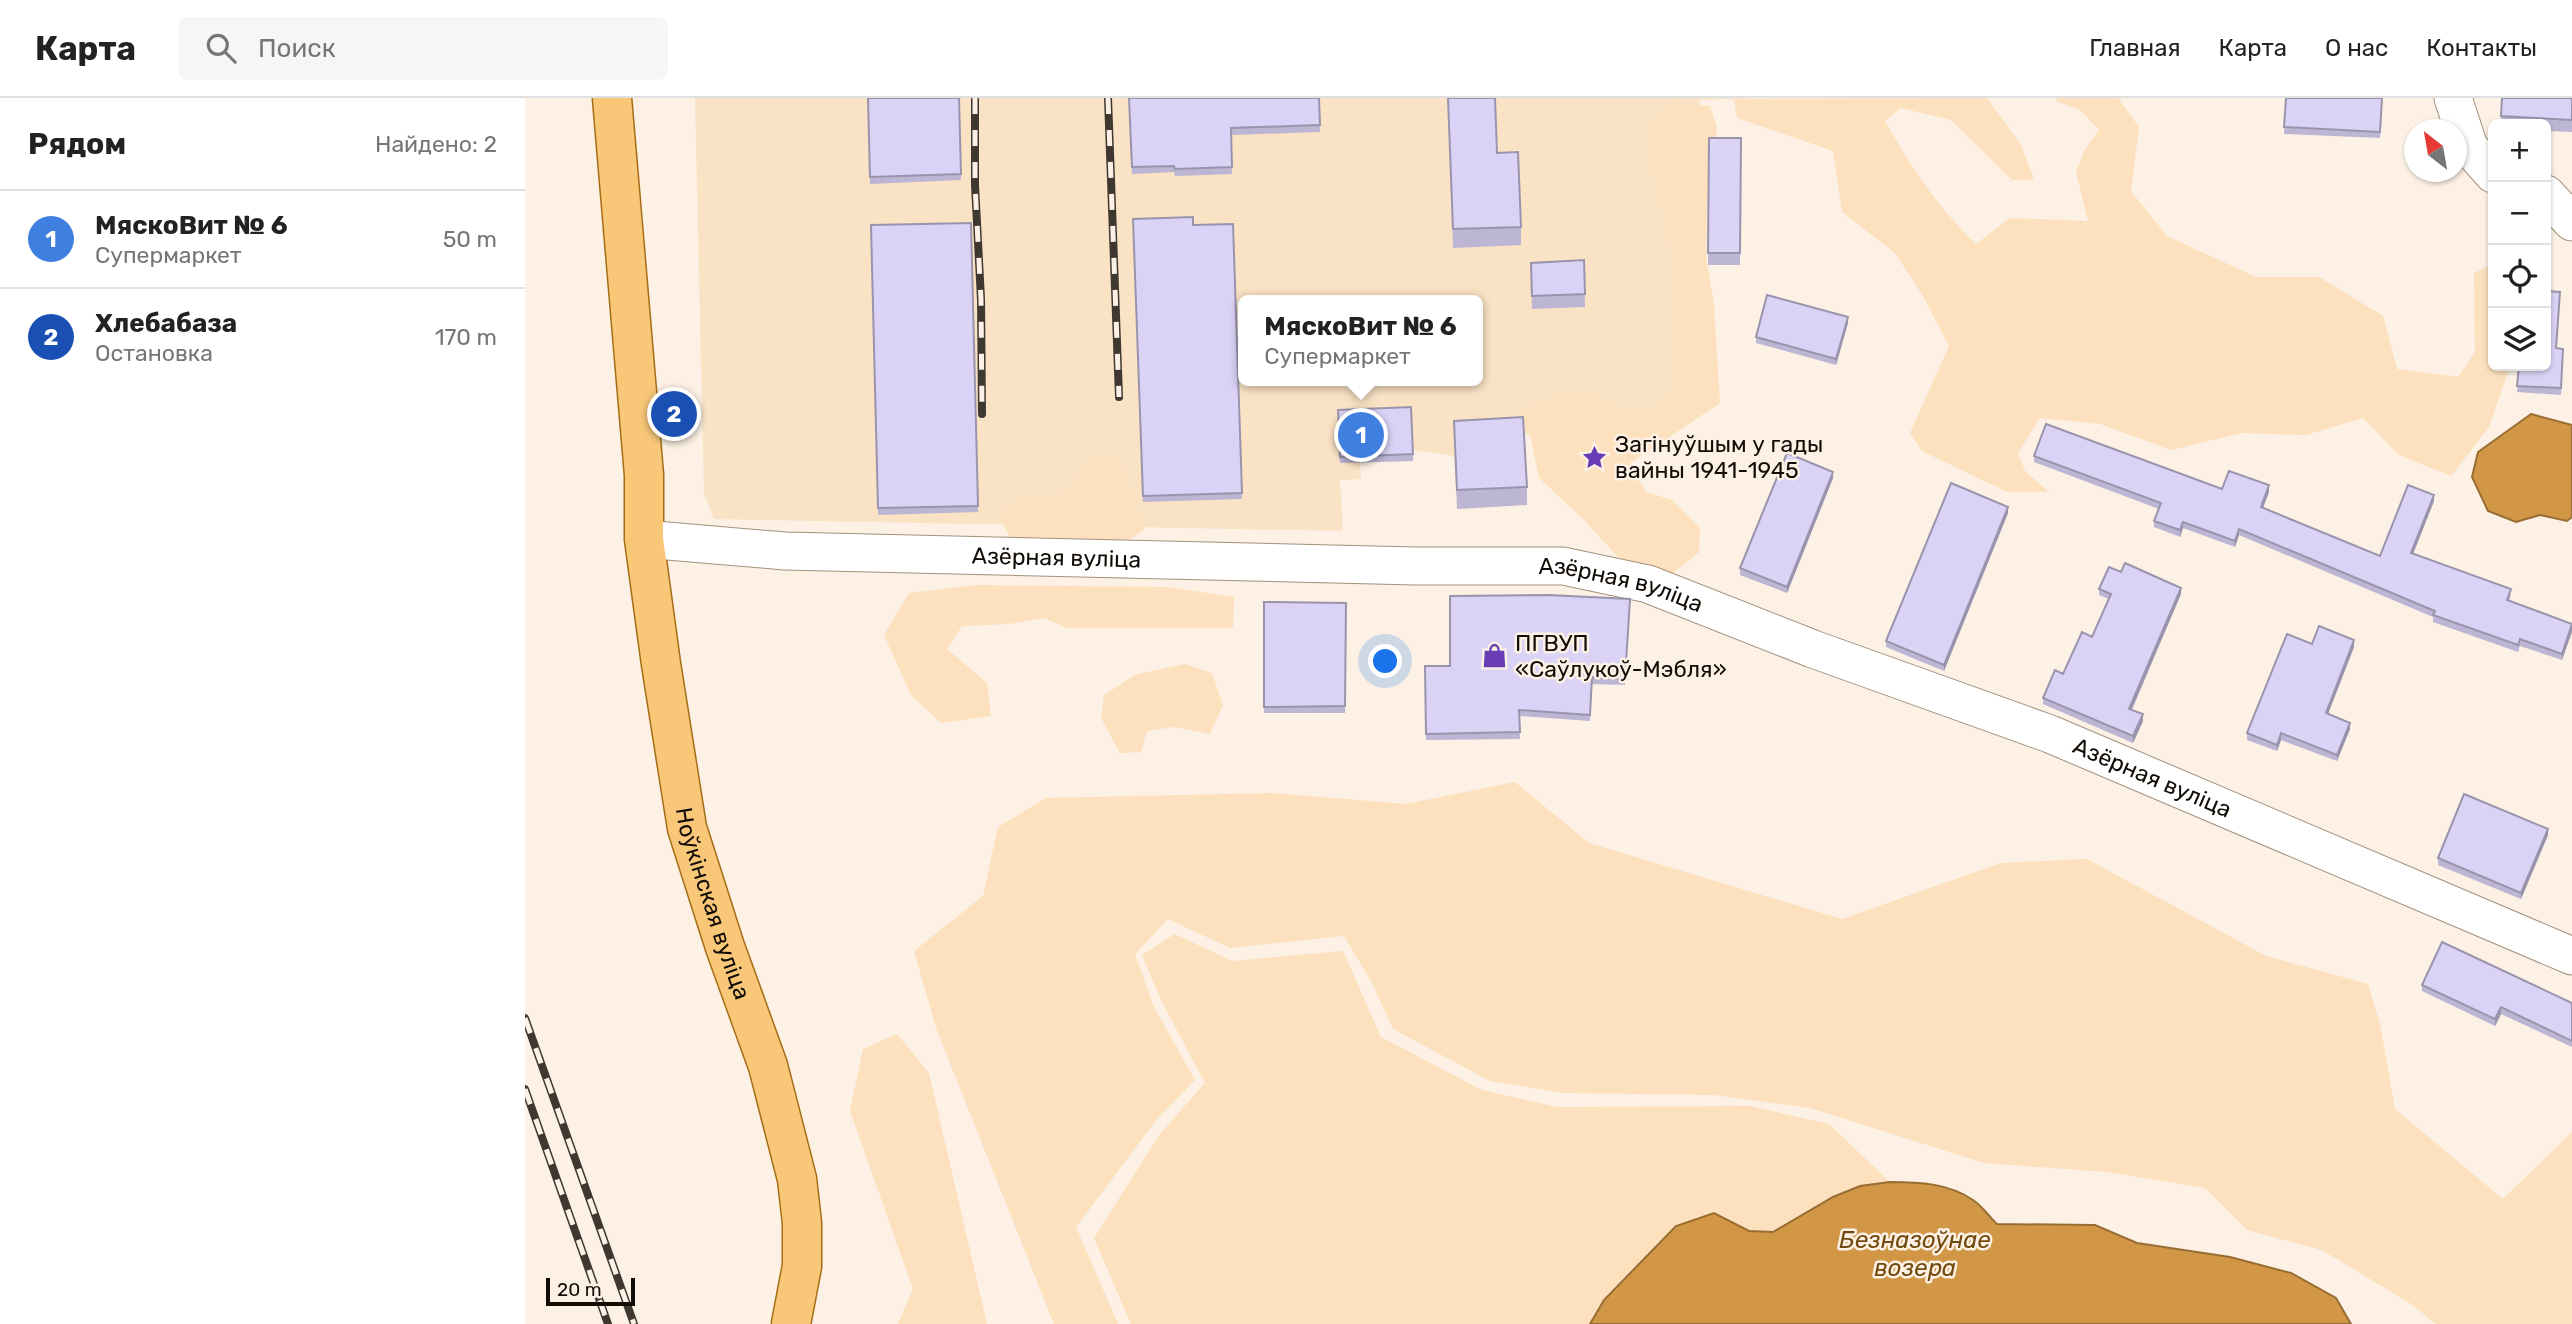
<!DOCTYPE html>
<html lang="ru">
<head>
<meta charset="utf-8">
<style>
	:root { --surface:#fff; --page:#f6f6f6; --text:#222; --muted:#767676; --line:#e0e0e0; --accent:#673cb4 }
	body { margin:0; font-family:Rubik,sans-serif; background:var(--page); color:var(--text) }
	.controls { position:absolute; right:21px; top:21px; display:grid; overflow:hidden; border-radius:10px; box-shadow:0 2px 5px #0004 }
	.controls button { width:63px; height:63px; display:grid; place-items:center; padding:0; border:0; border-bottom:2px solid var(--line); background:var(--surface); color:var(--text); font:35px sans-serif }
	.compass { position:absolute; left:1879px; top:21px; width:63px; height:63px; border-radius:50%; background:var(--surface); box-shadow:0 2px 5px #0004; rotate:329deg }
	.scale { position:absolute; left:21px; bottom:18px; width:89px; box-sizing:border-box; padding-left:7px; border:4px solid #120c06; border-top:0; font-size:19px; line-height:24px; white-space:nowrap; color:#120c06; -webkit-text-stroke:5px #fcf1e4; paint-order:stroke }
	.you { position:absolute; left:861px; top:564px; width:24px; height:24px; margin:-18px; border:5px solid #fff; border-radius:50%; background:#1a73e8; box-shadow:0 0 0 10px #1a73e833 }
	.badge { display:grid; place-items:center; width:46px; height:46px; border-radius:50%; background:var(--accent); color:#fff; font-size:23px; font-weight:700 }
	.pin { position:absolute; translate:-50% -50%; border:4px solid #fff; box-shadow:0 2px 7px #0006 }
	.popup { position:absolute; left:713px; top:197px; width:245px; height:91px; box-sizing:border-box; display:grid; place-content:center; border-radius:10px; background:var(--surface); filter:drop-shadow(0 2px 5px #0005); font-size:23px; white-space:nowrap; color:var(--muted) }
	.popup b { font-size:26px; color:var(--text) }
	.popup::after { content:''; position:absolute; left:50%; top:100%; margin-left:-14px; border:14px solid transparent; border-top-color:var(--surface) }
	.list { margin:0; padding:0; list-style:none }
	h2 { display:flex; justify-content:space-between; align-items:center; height:91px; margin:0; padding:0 28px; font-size:30px }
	h2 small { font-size:23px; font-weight:400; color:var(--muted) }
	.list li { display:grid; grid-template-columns:46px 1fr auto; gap:21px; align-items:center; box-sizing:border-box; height:98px; padding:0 28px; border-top:2px solid var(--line) }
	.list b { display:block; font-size:26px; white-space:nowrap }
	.list p { margin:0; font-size:23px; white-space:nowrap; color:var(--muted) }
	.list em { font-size:23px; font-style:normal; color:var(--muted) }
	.icon { flex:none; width:38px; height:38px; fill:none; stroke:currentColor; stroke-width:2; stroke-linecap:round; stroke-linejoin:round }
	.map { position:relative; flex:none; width:2047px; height:1226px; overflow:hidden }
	header { display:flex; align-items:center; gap:42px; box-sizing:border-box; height:98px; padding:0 35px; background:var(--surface); border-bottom:2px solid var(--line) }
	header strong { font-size:33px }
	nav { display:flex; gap:38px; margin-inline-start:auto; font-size:24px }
	.search { width:490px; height:63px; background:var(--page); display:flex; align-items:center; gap:18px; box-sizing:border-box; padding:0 24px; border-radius:10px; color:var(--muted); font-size:26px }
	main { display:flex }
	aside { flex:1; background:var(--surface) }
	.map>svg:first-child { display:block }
	.built { fill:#fae2c5; fill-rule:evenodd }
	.green { fill:#fde0be }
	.water { fill:#d19646; stroke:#986d33; stroke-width:2 }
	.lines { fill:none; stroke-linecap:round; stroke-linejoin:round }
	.minor-casing { stroke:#a3917d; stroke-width:39 }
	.major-casing { stroke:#a56e16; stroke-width:41 }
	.minor { stroke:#fff; stroke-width:37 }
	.major { stroke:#f8c778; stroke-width:38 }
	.rail-casing { stroke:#3f3831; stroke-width:8 }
	.rail { stroke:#fcf1e4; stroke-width:5; stroke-dasharray:16; stroke-linecap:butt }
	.wall { fill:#bcb5d4 }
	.shaded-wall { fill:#9994ac }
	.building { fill:#dbd3f6; stroke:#9994ac; stroke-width:2 }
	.labels { text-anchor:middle; stroke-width:5; stroke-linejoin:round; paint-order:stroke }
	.poi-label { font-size:23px; fill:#120c06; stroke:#fcf1e4; text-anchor:start }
	.street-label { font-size:23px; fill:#120c06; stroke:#fcf1e4 }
	.water-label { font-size:24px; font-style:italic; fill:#724a0d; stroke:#fcf1e4 }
</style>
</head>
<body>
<header>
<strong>Карта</strong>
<div class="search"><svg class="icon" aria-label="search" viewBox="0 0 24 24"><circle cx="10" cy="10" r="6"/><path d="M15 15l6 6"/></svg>Поиск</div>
<nav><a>Главная</a><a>Карта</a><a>О нас</a><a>Контакты</a></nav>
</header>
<main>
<aside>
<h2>Рядом<small>Найдено: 2</small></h2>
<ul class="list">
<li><span class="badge" style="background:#3f7fe0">1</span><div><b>МяскоВит № 6</b><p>Супермаркет</p></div><em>50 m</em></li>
<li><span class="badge" style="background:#1a4fb4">2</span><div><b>Хлебабаза</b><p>Остановка</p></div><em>170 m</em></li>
</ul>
</aside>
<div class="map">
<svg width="2047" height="1226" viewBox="0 0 2047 1226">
	<rect width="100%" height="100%" fill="#fcf1e4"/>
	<!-- built -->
	<path class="built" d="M170 0H1230L1175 2 1179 294 1155 314 998 337 1002 407 932 411 929 358 888 352V363L835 364 836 381 815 382 818 433 189 421 179 395ZM719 202H953V283H719Z"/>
	<!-- green -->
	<path class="green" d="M1462 0 1496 47 1509 82H1487L1426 22 1376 10 1360 23C1385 67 1413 110 1451 146L1485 120 1563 123 1551 74 1559 53 1574 32 1555 12 1531 3 1532 0H1593L1614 29 1606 93 1642 138 1731 179H1794L1858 218 1872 271 1933 279 1950 254 1949 175 1968 166V268H1985L1964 329 1926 378 1874 357 1838 320 1781 337 1717 335 1646 352 1575 326 1515 320 1493 355 1500 373 1524 394H1482L1397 353 1385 335 1424 248 1398 198 1370 155 1317 114 1308 53 1212 20 1209 1Z
		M1145 5 1185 8 1192 30 1182 108 1181 158 1189 207 1195 305 1105 365 1121 394 1147 402 1175 430 1174 454 1147 476 1093 459 1057 420 1014 380 1005 336 992 321 1015 303 1059 292 1094 312 1131 314 1152 285 1151 169 1128 69 1123 27Z
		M590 357 601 378 619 432 602 443 487 444 474 416 495 402 544 395 564 360Z
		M451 487 643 489 709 499 708 530H542L519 520 484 526 437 528 422 551 462 585 466 618 416 625 386 597 359 537 384 495Z
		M660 566 687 575 698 607 685 636 649 629 622 633 616 654 595 655 576 620 579 597 612 576Z
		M990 684 1064 745 1317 821 1476 765 1562 761 1741 858 1843 886 1855 926 1870 1011 1978 1101 2047 1034V1226H1911L1886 1206 1797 1152 1722 1132 1680 1090 1582 1074 1459 1065 1285 1010 1189 997 1039 995 965 983 868 931 847 885 819 838 705 850 643 821 610 856 629 909 670 982 632 1021 551 1129 593 1226H529L412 933 389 853 458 798 473 729 521 700 748 695 881 706Z
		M650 836 707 863 818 853 856 939 957 992 1032 1009 1225 1008 1304 1026 1365 1084 1335 1088 1308 1099 1248 1134 1224 1133 1189 1115 1079 1202 1065 1226H606L569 1140 635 1036 680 985 637 904 617 857Z
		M372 936 404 975 462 1226H373L388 1191 325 1013 338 951Z"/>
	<!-- water -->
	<path class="water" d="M2006 316 2047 327V419L2042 423 2015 417 1991 424 1963 413 1947 379 1953 354Z
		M1365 1084C1394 1084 1423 1085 1448 1102 1457 1108 1464 1118 1472 1126L1570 1127 1612 1145 1705 1159 1766 1175 1811 1200 1826 1226H1065L1079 1202 1151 1128 1189 1115 1224 1133 1248 1134 1308 1099 1335 1088Z"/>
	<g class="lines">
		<defs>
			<g id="minor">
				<path d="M1928 0 1944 49 1968 76"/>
				<path d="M2021 96 2047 124"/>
				<path id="s1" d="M119 441 260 453 891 468H1038L1123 486 1288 551 1525 636 2047 858"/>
			</g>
			<g id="major">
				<path id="s2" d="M87 0 119 377V441L136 566 162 730 200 849 243 968 272 1081 277 1125V1168L266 1226"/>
			</g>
		</defs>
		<!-- minor casing -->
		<use href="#minor" class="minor-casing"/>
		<!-- major casing -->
		<use href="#major" class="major-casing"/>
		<!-- minor -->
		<use href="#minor" class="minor"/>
		<!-- major -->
		<use href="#major" class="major"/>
		<defs>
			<path id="rail" d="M450 0V87L456 201 457 316
				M583 0 594 299
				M0 920 109 1226
				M0 991 83 1226"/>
		</defs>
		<!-- rail casing -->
		<use href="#rail" class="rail-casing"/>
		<!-- rail -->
		<use href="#rail" class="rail"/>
	</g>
	<!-- wall -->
	<path class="wall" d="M343 0H434L436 82 345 86Z
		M604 0H794L795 34 706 37 707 76 650 78 649 74 607 76Z
		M923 0H970L972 55 996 129V147L928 150Z
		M1761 0H1857L1855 40 1759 36Z
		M1977 0H2047V34L2021 33V26H1976Z
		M1184 40H1216L1215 167H1183Z
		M608 121 668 127 708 126 717 401 618 404Z
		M446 125 453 414 353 417 346 127Z
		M1059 162 1060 209 1007 211 1006 165Z
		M1323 225 1311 267 1231 245V239Z
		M2031 250 2038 257 2036 297 1992 294 1994 268Z
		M813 312 888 356V363L815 365Z
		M929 323 1002 389V407L932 411Z
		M1509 358 1697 391 1744 394 1738 410 1855 458 1909 403 1888 456 1986 497 1984 503 2047 526 2037 562 1995 548 1993 554 1908 524V519L1714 437 1710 449 1658 430 1655 439 1629 429V423L1634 411 1509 364Z
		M1308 380 1262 495 1215 477V470Z
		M1483 415 1419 573 1361 549V543Z
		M1596 474 1656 496 1607 612 1618 623 1608 645 1518 606V600L1567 539 1584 501 1574 497V491Z
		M1105 501 1100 587 1067 586 1065 623 994 618 995 641 901 642 900 568H925Z
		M739 504 821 505 820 615H739Z
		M1787 546 1829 549 1803 616 1825 631 1812 663 1756 642 1752 653 1722 642V635Z
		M2023 737 1996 801 1913 767V760Z
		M1897 887 2047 905V949L1976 916 1970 928 1897 893Z"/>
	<!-- shaded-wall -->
	<path class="shaded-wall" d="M1323 219V225L1311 267V261Z
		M1308 374V380L1262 495V489Z
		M1744 387V394L1736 415V409Z
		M1909 397V403L1886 461V455Z
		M1483 409V415L1419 573V567Z
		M1658 424V430L1655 439V432Z
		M1714 431V437L1710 449V443Z
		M1656 490V496L1604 617V611Z
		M2047 528V534L2037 562V556Z
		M1829 542V549L1801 621V615Z
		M1618 616V623L1608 645V638Z
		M1825 625V631L1812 663V657Z
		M1756 635V642L1752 653V647Z
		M2023 731V737L1996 801V795Z
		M1976 909V916L1970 928V921Z"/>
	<!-- building -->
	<path class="building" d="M343 0H434L436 76 345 79Z
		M604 0H794L795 27 706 30 707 69 650 71 649 68 607 69Z
		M923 0H970L972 55 993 54 996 129 928 131Z
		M1761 0H1857L1855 34 1759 29Z
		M1977 0H2047V22L1976 18Z
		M1184 40H1216L1215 155H1183Z
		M668 119V127L708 126 717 395 618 398 608 121Z
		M446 125 453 408 353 410 346 127Z
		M1059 162 1060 196 1007 198 1006 165Z
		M2021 193 2035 194 2031 250 2038 251 2036 290 1992 288 1994 268H2021Z
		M1242 197 1323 219 1311 261 1231 239Z
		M886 309 888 356 815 359 813 312Z
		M998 319 1002 389 932 392 929 323Z
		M1521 326 1697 391 1704 373 1744 387 1736 409 1855 458 1883 387 1909 397 1886 455 1986 491 1982 502 2047 526 2037 556 1995 541 1993 547 1908 517 1910 513 1714 431 1710 443 1658 424 1655 432 1629 423 1636 405 1509 358Z
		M1262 355 1308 374 1262 489 1215 470Z
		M1426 385 1483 409 1419 567 1361 543Z
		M1600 465 1656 490 1604 611 1618 616 1608 638 1518 600 1530 572 1538 576 1557 534 1567 539 1586 496 1574 491 1584 469 1596 474Z
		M1023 497 1105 501 1100 581 1067 579 1065 617 994 612 995 634 901 636 900 568H925V498Z
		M739 504 821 505 820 608 739 609Z
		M1794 528 1829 542 1801 615 1825 625 1812 657 1756 635 1752 647 1722 635 1762 536 1787 546Z
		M1939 696 2023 731 1996 795 1913 760Z
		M1917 844 2047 905V943L1976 909 1970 921 1897 887Z"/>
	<!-- icons -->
	<defs>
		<symbol id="sight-bare" viewBox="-9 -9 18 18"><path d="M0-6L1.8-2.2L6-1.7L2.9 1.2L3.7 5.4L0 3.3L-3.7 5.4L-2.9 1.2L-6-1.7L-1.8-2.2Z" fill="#673cb4" stroke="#fcf1e4" stroke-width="2.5" paint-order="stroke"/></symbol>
		<symbol id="shop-bare" viewBox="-9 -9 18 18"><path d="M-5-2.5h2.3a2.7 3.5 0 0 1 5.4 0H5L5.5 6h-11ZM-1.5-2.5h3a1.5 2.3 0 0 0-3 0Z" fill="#673cb4" stroke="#fcf1e4" stroke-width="2.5" paint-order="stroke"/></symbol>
	</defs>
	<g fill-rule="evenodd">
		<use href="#sight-bare" x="1052" y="342" width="35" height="35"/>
		<use href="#shop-bare" x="952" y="540" width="35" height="35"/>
	</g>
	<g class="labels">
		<!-- poi labels -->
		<g class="poi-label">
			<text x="1090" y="354">Загінуўшым у гады<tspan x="1090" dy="26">вайны 1941-1945</tspan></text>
			<text x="990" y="553">ПГВУП<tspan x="990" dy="26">«Саўлукоў-Мэбля»</tspan></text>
		</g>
		<!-- street labels -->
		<g class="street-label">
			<text dy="8" stroke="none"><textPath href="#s1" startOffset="413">Азёрная вуліца</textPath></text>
			<text dy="8" stroke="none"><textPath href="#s1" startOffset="980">Азёрная вуліца</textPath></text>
			<text dy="8" stroke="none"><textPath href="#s1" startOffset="1547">Азёрная вуліца</textPath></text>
			<text dy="8" stroke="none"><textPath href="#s2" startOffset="814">Ноўкінская вуліца</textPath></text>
		</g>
		<!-- water labels -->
		<g class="water-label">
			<text x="1390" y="1150">Безназоўнае<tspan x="1390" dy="28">возера</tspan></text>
		</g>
	</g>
</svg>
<div class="controls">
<button>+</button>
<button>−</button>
<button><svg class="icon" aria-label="locate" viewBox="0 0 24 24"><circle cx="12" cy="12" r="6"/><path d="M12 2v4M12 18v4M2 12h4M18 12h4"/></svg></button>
<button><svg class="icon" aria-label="layers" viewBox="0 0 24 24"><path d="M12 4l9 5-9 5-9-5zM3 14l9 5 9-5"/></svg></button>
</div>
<svg class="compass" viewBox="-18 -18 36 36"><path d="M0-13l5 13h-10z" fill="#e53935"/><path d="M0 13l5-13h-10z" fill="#767676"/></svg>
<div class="scale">20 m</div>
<div class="you"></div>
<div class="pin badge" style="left:836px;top:337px;background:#3f7fe0">1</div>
<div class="popup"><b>МяскоВит № 6</b>Супермаркет</div>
<div class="pin badge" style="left:149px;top:316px;background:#1a4fb4">2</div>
</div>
</main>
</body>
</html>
